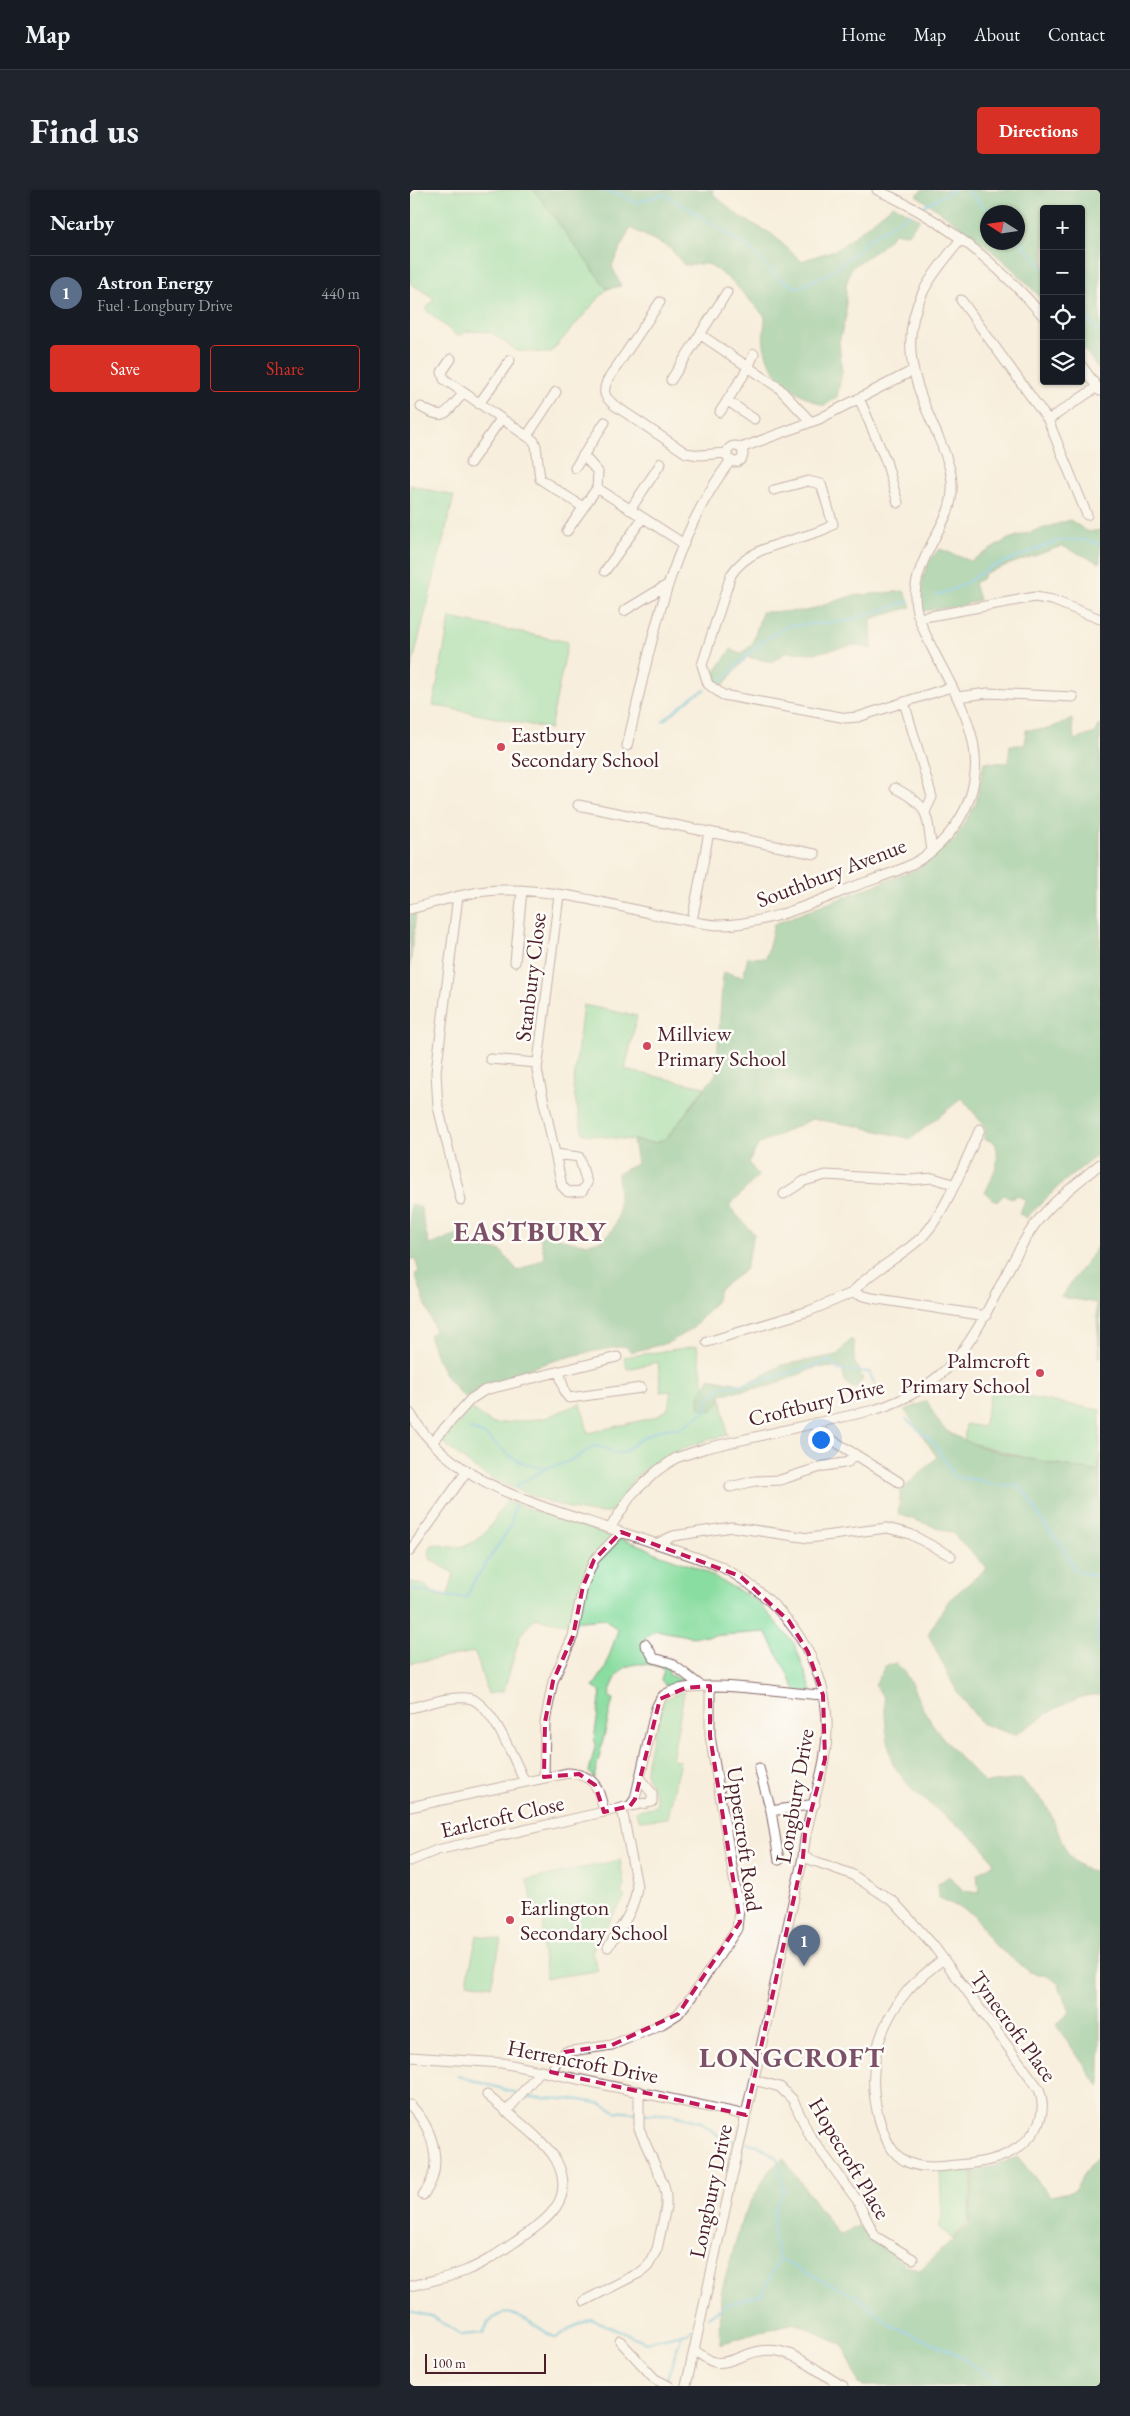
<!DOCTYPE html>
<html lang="en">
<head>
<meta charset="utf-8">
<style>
	:root { --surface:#171b24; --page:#20242c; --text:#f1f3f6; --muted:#9ea1a6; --line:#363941; --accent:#d93025 }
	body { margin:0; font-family:"EB Garamond",serif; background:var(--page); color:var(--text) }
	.controls { position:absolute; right:15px; top:15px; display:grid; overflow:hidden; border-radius:5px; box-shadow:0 1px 4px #0004 }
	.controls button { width:45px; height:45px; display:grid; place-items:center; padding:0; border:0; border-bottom:1px solid var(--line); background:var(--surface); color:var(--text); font:25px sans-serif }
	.compass { position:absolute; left:570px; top:15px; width:45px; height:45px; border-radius:50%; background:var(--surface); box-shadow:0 1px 4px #0004; rotate:282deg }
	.scale { position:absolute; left:15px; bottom:12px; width:121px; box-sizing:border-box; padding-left:5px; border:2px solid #4a1f2b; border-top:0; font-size:14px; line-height:18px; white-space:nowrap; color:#4a1f2b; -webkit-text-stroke:4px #fdfcf7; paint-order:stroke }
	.you { position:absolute; left:410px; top:1249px; width:18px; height:18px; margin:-12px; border:4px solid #fff; border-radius:50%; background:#1a73e8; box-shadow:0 0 0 8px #1a73e833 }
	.badge { display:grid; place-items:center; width:32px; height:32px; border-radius:50%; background:var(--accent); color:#fff; font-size:16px; font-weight:700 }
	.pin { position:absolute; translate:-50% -41px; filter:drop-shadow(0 1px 2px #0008) }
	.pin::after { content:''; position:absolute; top:26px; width:18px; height:15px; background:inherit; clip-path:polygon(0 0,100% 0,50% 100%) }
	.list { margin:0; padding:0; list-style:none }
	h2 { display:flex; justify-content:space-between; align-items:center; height:65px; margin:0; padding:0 20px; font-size:21px }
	h2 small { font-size:16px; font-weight:400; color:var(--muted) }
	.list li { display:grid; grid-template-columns:32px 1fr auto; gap:15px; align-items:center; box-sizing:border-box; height:75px; padding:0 20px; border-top:1px solid var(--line) }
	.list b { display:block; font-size:19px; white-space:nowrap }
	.list p { margin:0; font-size:16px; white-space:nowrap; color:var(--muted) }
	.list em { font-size:16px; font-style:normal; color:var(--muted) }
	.actions { display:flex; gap:10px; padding:15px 20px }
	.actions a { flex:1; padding:11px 0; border:1px solid var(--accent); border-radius:5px; text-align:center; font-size:18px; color:var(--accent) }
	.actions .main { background:var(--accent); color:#fff }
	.icon { flex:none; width:28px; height:28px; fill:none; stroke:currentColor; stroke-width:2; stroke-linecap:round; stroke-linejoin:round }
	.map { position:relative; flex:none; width:690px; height:2196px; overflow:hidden; border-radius:5px }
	header { display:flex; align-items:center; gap:30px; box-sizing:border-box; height:70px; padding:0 25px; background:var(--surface); border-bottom:1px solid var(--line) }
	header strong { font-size:24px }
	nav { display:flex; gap:28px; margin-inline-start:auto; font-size:18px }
	.intro { display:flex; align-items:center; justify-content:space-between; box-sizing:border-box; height:120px; padding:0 30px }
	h1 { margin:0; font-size:35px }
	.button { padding:12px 22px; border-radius:5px; background:var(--accent); color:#fff; font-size:18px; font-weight:700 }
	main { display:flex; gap:30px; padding:0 30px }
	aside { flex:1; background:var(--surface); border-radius:5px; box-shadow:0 1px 4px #0004 }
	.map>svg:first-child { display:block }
	.green { fill:#89dda0; stroke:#6a7e66 }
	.forest { fill:#6ebc86; stroke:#5c6e58; fill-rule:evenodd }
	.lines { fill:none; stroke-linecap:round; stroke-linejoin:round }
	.stream { stroke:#5abbd8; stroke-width:2.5 }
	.minor-casing { stroke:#876769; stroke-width:11 }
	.minor { stroke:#fff; stroke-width:9 }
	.marked { fill:none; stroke:#c2185b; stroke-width:4; stroke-dasharray:10 6; stroke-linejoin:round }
	.poi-dot { fill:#d1495b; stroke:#fdfcf7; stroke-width:2 }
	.labels { text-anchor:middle; stroke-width:5; stroke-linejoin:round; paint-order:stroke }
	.poi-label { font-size:22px; fill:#4a1f2b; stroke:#fdfcf7; text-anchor:start }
	.street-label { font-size:22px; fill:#4a1f2b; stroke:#fdfcf7 }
	.district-label { font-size:28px; font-weight:bold; letter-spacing:1px; fill:#7c5168; stroke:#fdfcf7 }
</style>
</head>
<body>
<header>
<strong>Map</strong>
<nav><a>Home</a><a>Map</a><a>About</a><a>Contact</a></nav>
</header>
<div class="intro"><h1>Find us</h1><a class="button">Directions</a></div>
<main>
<aside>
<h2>Nearby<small></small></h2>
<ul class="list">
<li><span class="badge" style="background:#5c6f8a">1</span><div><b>Astron Energy</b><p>Fuel · Longbury Drive</p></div><em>440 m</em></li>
</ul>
<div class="actions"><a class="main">Save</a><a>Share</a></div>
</aside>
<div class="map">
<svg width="690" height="2196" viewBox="0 0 690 2196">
	<rect width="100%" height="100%" fill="#fdfcf7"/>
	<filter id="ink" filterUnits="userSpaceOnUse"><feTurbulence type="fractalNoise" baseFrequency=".02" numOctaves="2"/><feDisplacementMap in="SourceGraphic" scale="10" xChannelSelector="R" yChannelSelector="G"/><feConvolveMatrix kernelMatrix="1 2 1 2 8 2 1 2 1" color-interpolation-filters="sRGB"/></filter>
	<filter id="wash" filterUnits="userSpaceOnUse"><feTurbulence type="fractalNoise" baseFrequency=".0096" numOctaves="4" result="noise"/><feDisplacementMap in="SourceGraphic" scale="20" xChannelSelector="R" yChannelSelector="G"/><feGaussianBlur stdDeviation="1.12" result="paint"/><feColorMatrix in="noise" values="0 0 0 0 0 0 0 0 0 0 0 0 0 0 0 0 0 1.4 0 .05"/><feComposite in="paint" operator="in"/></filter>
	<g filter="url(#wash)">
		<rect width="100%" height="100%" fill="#f8eedd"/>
		<!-- green -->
		<path class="green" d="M8 0H124L197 99 140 163 107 161 80 142 59 141 47 146 16 120 24 108 0 93V10Z
			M0 295 44 306 0 484Z
			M40 428 158 452 140 539 23 515Z
			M173 815 227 826 215 880 295 897 257 948 245 953 173 944 163 898Z
			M287 1156 294 1197 311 1204 317 1245C283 1253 247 1265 222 1291 214 1300 212 1316 200 1321 179 1332 94 1296 74 1284 58 1274 45 1263 32 1251L61 1219 83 1234 135 1228 171 1213 178 1243 246 1227 258 1219 261 1201 251 1202 248 1172 217 1179 214 1167Z
			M581 1201 690 1220 689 1282 617 1268 554 1251 556 1234 573 1237Z
			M96 1311 235 1357 248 1364 288 1378 346 1410 384 1453 402 1501 388 1504 356 1442 282 1447 246 1440 235 1447V1463L259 1476V1485L275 1491 274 1495 259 1499 251 1490 254 1481 251 1477C221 1469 207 1475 199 1506L203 1509 201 1517 184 1588 179 1582 186 1553 184 1550 191 1502 183 1497 195 1479 208 1440 195 1429 148 1433 125 1428 110 1445 94 1501 78 1504 65 1462 0 1473V1392C4 1393 10 1393 13 1394 23 1400 20 1410 38 1406L44 1383 21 1370 19 1363 21 1356C27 1352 32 1356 39 1357 73 1359 80 1335 96 1311Z
			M270 1502 274 1503 262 1570 270 1571 258 1628 230 1631 225 1621 246 1616C249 1601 238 1596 236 1583 235 1570 249 1524 254 1510Z
			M210 1670 214 1695 211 1703 215 1707 186 1752 182 1762 188 1781 136 1788 132 1756 134 1724 125 1721 117 1690Z
			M67 1745 91 1750 81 1796 57 1792Z
			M563 1977 558 2032 543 2048 529 2038 532 2027 530 1981Z"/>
		<!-- forest -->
		<path class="forest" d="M124 0H303V4L330 27 362 44 391 71 428 59 483 15 510 29 498 44 485 43 470 58 441 78 436 95V126L429 152 432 183 427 207 414 216C387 205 358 185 354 155 352 146 355 136 355 127L322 91 298 74 274 75 260 58 220 38 202 76 211 96 197 99Z
			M512 0H690V181L671 155V19H634V112C596 68 554 38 506 5ZM578 22H608V52H578Z
			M660 330 678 342 690 340V373L652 356 575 383 572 389 564 393 569 410 550 416 513 421C509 400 512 374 530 359L561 371 598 349Z
			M494 401 501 417 461 429 462 459 444 455 405 463 376 462 362 472 337 467 309 500 302 486 321 459 330 464 342 455 352 422 396 421 441 406Z
			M662 529 664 550 685 543 690 533V963L652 993 616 1028 609 1023 616 1010 606 1005 602 1009 594 1005 587 1012 575 1003C582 987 592 971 585 953L573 948 576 938 552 908 501 949 447 936 402 929 348 955 339 972 348 986 319 1016 344 1044 335 1080 309 1099 305 1113 283 1138 258 1153 221 1162 215 1156C160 1164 103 1179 56 1209 36 1190 26 1172 19 1145L25 1141 5 1084 9 1082 5 1069H0V1014L10 1016 19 1055 60 1039 64 1058 90 1060 108 1081 135 1068 130 1047 140 1043C159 1054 190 1062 204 1037 212 1022 208 1000 208 983L227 974 223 950 245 953 257 948 306 884 313 782 333 787 338 767 356 768 364 734 507 679 544 650 566 613 574 572 598 573 600 555H615L616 540 638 539Z
			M6 723 0 778V725Z
			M690 1053V1168L686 1113 651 1107Z
			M441 1149 444 1152V1171L453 1189 446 1198C434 1196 434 1188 432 1178L407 1177 360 1196 311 1204 310 1213 300 1221 289 1217V1205L299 1188 330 1194 339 1192 372 1175 427 1165Z
			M517 1211C522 1220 528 1234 536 1240 566 1263 649 1274 688 1282L690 1266V1505C664 1502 627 1531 605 1545L572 1534 547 1502 518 1444 539 1410 577 1378 542 1343 488 1324 491 1301 527 1267 495 1220Z
			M486 1473C504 1491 503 1502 515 1522 530 1549 554 1571 575 1593L611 1589C618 1597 629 1605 635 1614 653 1641 650 1678 690 1682V1898L646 1835 660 1822 648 1793 637 1786 620 1782 582 1753 563 1724 529 1708 528 1694 539 1686 554 1701 569 1703 567 1684 584 1673 570 1653 503 1601 482 1573 476 1539 474 1508 465 1495 475 1476Z
			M690 1965V2196H453L449 2194 434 2156 384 2132 310 2154 311 2103 333 2026 358 1982 373 1968 429 2045 448 2036 495 2074 510 2080 559 2034 564 1982 608 1967 640 2006 664 2001 682 1972Z"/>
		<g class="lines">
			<!-- stream -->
			<path class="stream" d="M191 0 214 6 225 13 254 4 291 26 343 62 369 89 388 98 427 79 459 49 500 24
				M556 0 579 22
				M514 16 544 0
				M608 49 634 79
				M671 123 690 142
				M527 405 549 397 579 378 650 350H676L690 354
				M307 495 350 453 377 436 437 431 499 411
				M253 531 283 506 295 500
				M496 1229 525 1254 545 1287 570 1290 581 1295H607L618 1306 635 1336 653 1357 665 1381 690 1387
				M60 1239C83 1247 84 1255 102 1267 133 1287 157 1275 184 1256L196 1258 202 1263H214C226 1250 250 1235 269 1239L294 1222 300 1207 310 1198 351 1191 420 1171 428 1180 459 1182 470 1204
				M107 1299 108 1294 137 1278
				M0 1399 43 1407H57L63 1393 101 1336 105 1314
				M690 1418 686 1445 690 1459
				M48 1886 107 1903
				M117 1907 171 1910 192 1914 205 1921 226 1923
				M231 1924H261L291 1932 312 1948 323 1950
				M337 1953 347 1955 367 1968 374 2000 364 2021V2051L369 2069
				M0 2121 23 2127 52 2145 73 2143C92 2102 122 2136 146 2148L161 2138 181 2129 236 2152 277 2143 282 2139
				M298 2127 314 2116 352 2104 369 2069 447 2107 483 2136 541 2161 592 2194 606 2196
				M257 2188 272 2144"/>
		</g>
	</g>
	<g filter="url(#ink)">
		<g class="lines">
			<defs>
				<path id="minor" d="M467 0C532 29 588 73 634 127
					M551 110 638 230 677 325
					M250 112 197 191C192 203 195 207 204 215L276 263 290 265 317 263
					M291 145 369 198 401 232
					M41 169 32 182 34 189 124 251 126 256 130 289 173 317
					M671 175 690 201
					M261 190 317 102
					M449 208 476 271 488 313
					M318 211 344 229
					M69 214 100 170
					M11 217C36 232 35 223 53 204
					M310 222 338 178 344 164
					M638 230 687 197
					M117 246 146 202
					M317 264a8 8 0 1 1 16 0a8 8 0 1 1-16 0Z
					M331 258 409 229 502 181
					M60 273 91 229
					M165 278 195 232
					M187 298 274 354
					M364 300 398 291 411 294 423 334C416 340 407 342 398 345 371 354 337 359 321 385L292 475 298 494 313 505 436 528 448 527 541 497
					M220 320 251 273
					M157 341 187 298 188 282 173 265
					M195 381 232 329
					M214 421 257 395
					M509 428 625 407 642 410 690 429
					M547 507 578 503 663 507
					M494 512 522 607 515 622
					M217 556C241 457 258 352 321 270
					M485 598C521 617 516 623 522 661
					M168 615 405 664
					M48 706 26 882 28 917 51 1010
					M0 719C31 711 62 700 94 700 147 699 202 715 253 726 271 729 289 734 307 735 357 735 402 713 448 695 472 686 502 678 522 661 544 642 559 620 564 591 573 543 540 495 520 454 513 439 505 423 505 406 505 377 527 347 538 321 547 295 540 275 530 251 508 201 486 156 513 102 523 82 538 66 551 49
					M282 731 299 642
					M105 772 112 700
					M80 869 127 873
					M146 964 169 967 177 993 172 1001 158 1002 152 996 127 880 149 705
					M374 1004 394 991 416 985 500 990 523 988 543 994
					M442 1103C462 1079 492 1067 514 1045 535 1023 556 969 570 939
					M297 1152 399 1121 442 1103 462 1108 576 1126
					M149 1181 155 1203 159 1208 231 1198
					M0 1223C40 1292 124 1314 195 1337 233 1349 272 1362 310 1376 382 1414 430 1486 414 1570 408 1603 395 1634 393 1667L276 2196
					M405 1233 416 1246 489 1292
					M22 1252 61 1209 75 1200 207 1167
					M320 1297 345 1291 370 1290 414 1276 434 1273 438 1272 445 1264
					M200 1338 222 1304 248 1280 266 1268 296 1258 464 1220C564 1189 571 1120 619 1043 637 1015 665 995 690 974
					M246 1354 263 1346 322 1337 399 1348 477 1338 500 1344 541 1366
					M0 1361 57 1281
					M235 1454 244 1468 261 1473 291 1496
					M0 1518C18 1514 39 1506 57 1508 81 1510 104 1570 114 1590
					M349 1578 361 1621 369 1670
					M134 1587 135 1532 143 1491 163 1446 173 1396 184 1370 211 1342
					M220 1616 242 1612V1603L230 1589
					M0 1617 158 1583C185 1585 189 1597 194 1622
					M361 1621 405 1614
					M393 1667 441 1684 484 1712 523 1755 629 1899C642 1934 613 1962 580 1970 569 1973 557 1974 546 1975 531 1977 512 1979 497 1972 481 1964 475 1948 470 1932 456 1886 465 1838 498 1800 507 1789 521 1779 532 1770
					M0 1671 27 1660 220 1616 225 1609 246 1518C248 1514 250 1508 254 1505 283 1485 376 1504 413 1505
					M198 1757C211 1737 225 1720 227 1696L212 1619
					M0 1867 92 1873 336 1925
					M141 1882 147 1871 155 1862 202 1855 252 1834 268 1824 282 1806 327 1739 329 1719 300 1546V1496
					M344 1890 370 1897 383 1910 400 1946 447 2010 465 2046 503 2069
					M0 1915C24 1939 35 1978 13 2005
					M96 1922 131 1880
					M0 2096C18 2091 38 2088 55 2081 73 2074 89 2063 105 2052 134 2032 168 2011 146 1970 135 1950 95 1921 77 1905
					M174 2111 231 2082 238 2076 247 2059 256 2017V2005L254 1995 229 1939V1901
					M210 2151 245 2189 259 2196
					M284 2160C290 2164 297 2170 304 2172 321 2176 342 2156 368 2161 393 2166 411 2185 433 2196"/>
			</defs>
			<!-- minor casing -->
			<use href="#minor" class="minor-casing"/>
			<!-- minor -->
			<use href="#minor" class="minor"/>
		</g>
	</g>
	<!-- marked area -->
	<path d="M0 0H690V2196H0ZM211 1342 330 1386 379 1431 398 1462 413 1505 415 1569 395 1644 393 1667 336 1925 141 1882 155 1862 202 1855 268 1824 330 1732 300 1546V1496L275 1498 250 1509 225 1609 220 1616 194 1622 185 1595 169 1584 134 1587 135 1532 143 1491 163 1446 173 1396 184 1370Z" fill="#f8eedd" fill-opacity=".55" fill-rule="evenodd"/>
	<path class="marked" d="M211 1342 330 1386 379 1431 398 1462 413 1505 415 1569 395 1644 393 1667 336 1925 141 1882 155 1862 202 1855 268 1824 330 1732 300 1546V1496L275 1498 250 1509 225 1609 220 1616 194 1622 185 1595 169 1584 134 1587 135 1532 143 1491 163 1446 173 1396 184 1370Z"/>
	<!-- markers -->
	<g class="poi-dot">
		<circle cx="91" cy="557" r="5"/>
		<circle cx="237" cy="856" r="5"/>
		<circle cx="630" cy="1183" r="5"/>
		<circle cx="100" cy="1730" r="5"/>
	</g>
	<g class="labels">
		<!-- poi labels -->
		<g class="poi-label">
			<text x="101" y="552">Eastbury<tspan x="101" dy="25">Secondary School</tspan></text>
			<text x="247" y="851">Millview<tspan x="247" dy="25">Primary School</tspan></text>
			<text x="620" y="1178" text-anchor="end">Palmcroft<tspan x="620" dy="25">Primary School</tspan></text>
			<text x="110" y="1725">Earlington<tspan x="110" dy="25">Secondary School</tspan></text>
		</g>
		<!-- street labels -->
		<g class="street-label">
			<text transform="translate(421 682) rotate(-21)" y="8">Southbury Avenue</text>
			<text transform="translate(120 787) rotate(-83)" y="8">Stanbury Close</text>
			<text transform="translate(406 1212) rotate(-14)" y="8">Croftbury Drive</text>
			<text transform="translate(384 1606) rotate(-80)" y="8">Longbury Drive</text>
			<text transform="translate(92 1626) rotate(-13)" y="8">Earlcroft Close</text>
			<text transform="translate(335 1649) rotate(82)" y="8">Uppercroft Road</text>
			<text transform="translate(604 1836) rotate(54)" y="8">Tynecroft Place</text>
			<text transform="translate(173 1871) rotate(11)" y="8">Herrencroft Drive</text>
			<text transform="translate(440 1968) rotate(59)" y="8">Hopecroft Place</text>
			<text transform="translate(300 2001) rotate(-78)" y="8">Longbury Drive</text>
		</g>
		<!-- district labels -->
		<g class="district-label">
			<text x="120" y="1051">EASTBURY</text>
			<text x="382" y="1877">LONGCROFT</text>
		</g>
	</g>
</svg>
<div class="controls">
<button>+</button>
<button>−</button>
<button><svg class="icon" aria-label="locate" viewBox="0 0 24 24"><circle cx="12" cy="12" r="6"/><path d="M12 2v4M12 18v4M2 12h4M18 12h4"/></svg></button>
<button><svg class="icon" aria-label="layers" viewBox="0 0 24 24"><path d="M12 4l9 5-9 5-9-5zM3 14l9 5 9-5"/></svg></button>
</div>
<svg class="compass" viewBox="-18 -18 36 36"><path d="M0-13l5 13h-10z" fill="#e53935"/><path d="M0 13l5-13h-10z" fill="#9ea1a6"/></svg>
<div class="scale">100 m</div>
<div class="you"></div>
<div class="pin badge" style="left:394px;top:1776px;background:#5c6f8a">1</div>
</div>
</main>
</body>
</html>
